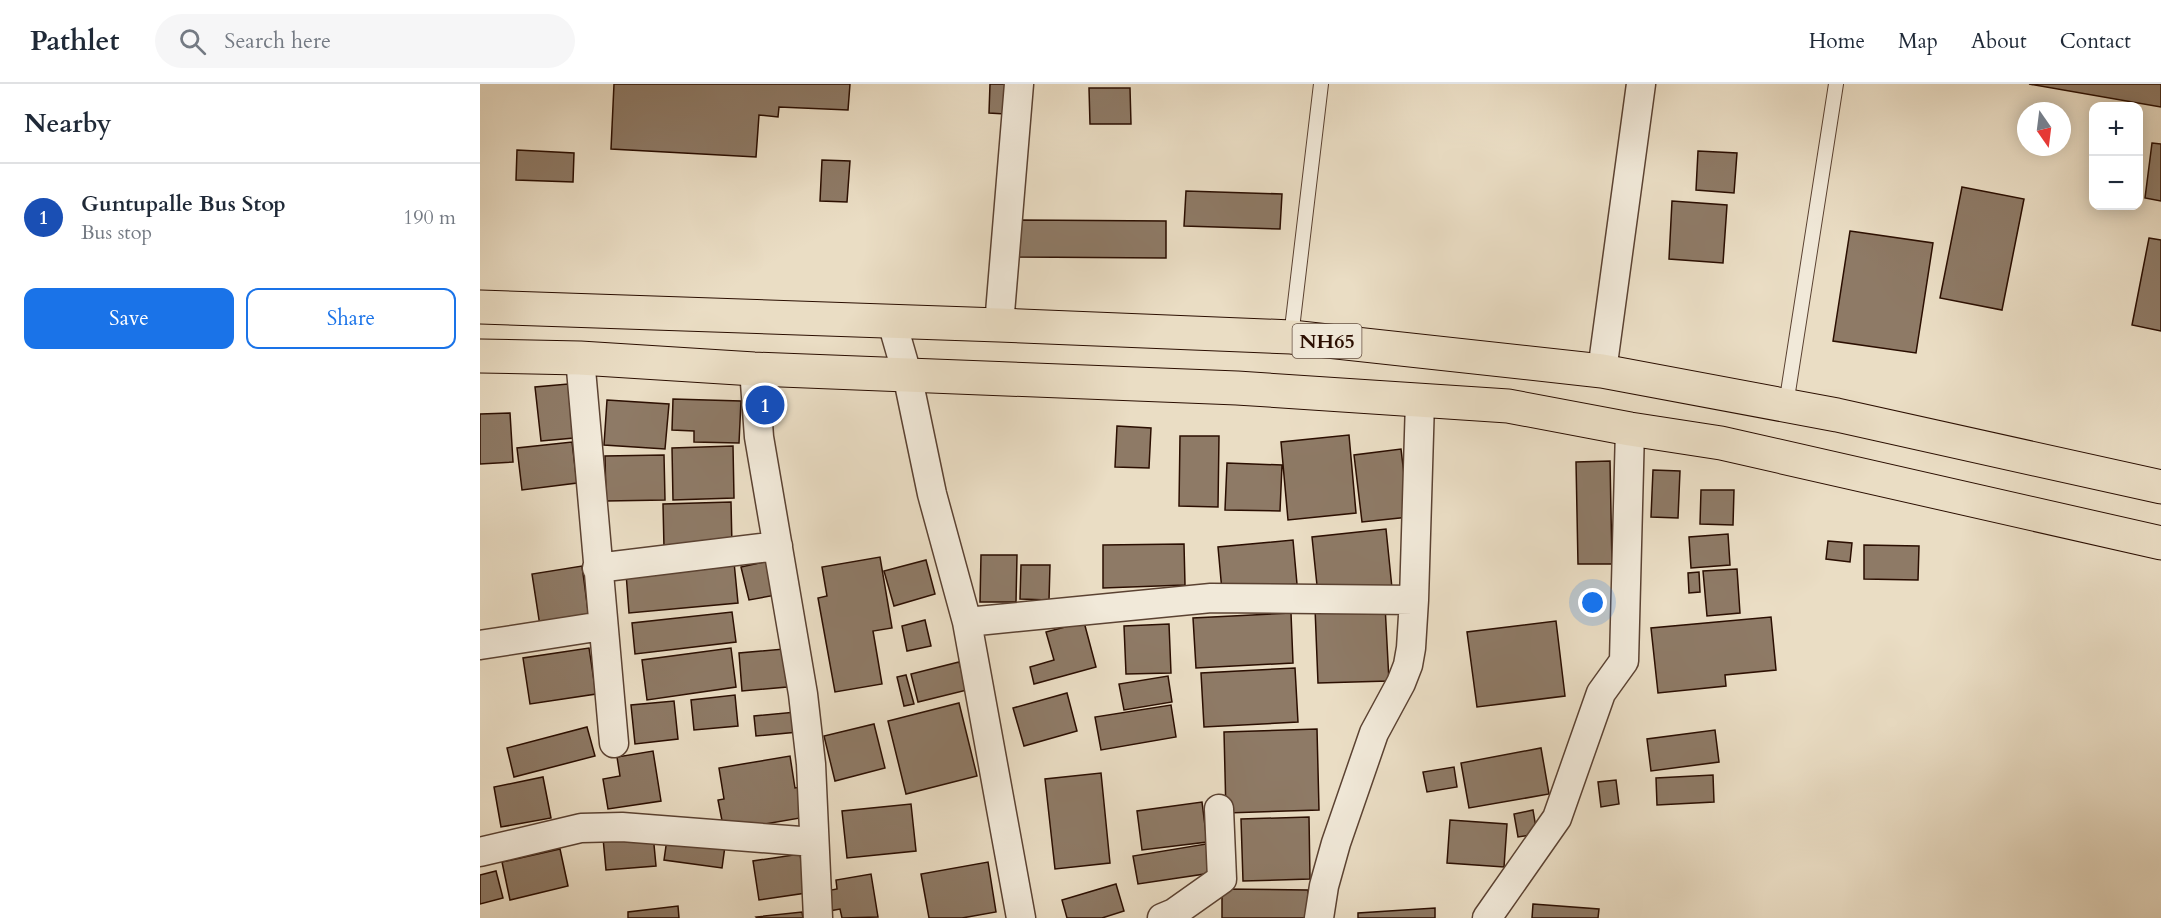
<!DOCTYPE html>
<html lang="en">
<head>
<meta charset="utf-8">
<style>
	:root { --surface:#fff; --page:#f6f6f7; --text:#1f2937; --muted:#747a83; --line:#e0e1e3; --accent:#1a73e8 }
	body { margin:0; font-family:Cardo,serif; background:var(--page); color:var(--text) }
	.controls { position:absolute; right:18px; top:18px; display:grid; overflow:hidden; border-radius:12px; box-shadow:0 3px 15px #0003 }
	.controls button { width:54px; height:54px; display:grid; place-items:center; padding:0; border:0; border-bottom:2px solid var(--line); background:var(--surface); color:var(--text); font:30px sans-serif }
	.compass { position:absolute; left:1537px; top:18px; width:54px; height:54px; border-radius:50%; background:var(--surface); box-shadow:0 3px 15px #0003; rotate:166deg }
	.you { position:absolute; left:1113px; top:519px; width:21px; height:21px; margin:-15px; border:4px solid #fff; border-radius:50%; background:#1a73e8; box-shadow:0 0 0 9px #1a73e833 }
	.badge { display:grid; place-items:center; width:39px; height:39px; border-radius:50%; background:var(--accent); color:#fff; font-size:20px; font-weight:700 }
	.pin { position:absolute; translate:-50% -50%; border:3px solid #fff; box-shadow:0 2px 6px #0006 }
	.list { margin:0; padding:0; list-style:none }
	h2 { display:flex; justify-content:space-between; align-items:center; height:78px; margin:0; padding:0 24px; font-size:26px }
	h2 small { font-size:20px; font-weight:400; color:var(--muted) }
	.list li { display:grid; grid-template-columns:39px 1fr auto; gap:18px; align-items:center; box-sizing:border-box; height:108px; padding:0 24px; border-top:2px solid var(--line) }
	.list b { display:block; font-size:22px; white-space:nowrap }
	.list p { margin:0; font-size:20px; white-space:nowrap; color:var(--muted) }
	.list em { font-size:20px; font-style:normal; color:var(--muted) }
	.actions { display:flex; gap:12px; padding:18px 24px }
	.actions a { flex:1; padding:14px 0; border:2px solid var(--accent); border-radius:12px; text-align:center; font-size:21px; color:var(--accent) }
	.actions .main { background:var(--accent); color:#fff }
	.icon { flex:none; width:33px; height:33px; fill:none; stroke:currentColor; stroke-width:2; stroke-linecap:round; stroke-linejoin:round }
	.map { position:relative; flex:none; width:1681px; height:834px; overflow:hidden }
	header { display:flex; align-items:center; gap:36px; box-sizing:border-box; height:84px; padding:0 30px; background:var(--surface); border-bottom:2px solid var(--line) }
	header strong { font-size:28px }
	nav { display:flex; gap:33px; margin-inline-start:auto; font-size:21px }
	.search { width:420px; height:54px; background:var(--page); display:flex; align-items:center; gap:15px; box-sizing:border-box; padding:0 21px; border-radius:33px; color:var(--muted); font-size:22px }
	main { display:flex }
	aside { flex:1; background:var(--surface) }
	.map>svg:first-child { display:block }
	.building { fill:#8e7a66; stroke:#2b0e01; stroke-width:1.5 }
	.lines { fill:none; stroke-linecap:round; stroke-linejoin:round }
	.service-casing { stroke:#5b4232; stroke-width:16 }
	.minor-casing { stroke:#5b4232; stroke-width:31 }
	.trunk-casing { stroke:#2b0e01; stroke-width:35 }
	.service { stroke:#f1e9d9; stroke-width:14 }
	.minor { stroke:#f1e9d9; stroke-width:28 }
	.trunk { stroke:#eaddc4; stroke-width:33 }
	.labels { text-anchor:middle; stroke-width:4.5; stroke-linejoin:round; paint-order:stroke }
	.shield { fill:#f1e9d9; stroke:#665042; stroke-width:1.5 }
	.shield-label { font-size:20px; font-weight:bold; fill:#2b0e01 }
</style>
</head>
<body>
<header>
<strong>Pathlet</strong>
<div class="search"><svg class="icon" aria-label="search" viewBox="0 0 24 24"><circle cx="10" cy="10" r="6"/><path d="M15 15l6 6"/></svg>Search here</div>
<nav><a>Home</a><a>Map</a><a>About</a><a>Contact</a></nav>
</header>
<main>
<aside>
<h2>Nearby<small></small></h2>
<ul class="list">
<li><span class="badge" style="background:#1a4fb4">1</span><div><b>Guntupalle Bus Stop</b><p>Bus stop</p></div><em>190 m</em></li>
</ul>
<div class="actions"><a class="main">Save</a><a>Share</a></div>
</aside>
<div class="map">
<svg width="1681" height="834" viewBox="0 0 1681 834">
	<rect width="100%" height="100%" fill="#eaddc4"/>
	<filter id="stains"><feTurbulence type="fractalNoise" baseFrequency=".00333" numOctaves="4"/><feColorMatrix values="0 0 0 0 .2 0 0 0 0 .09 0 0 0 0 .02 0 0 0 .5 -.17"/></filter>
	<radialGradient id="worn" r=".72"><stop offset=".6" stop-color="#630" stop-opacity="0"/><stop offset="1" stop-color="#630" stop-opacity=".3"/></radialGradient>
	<!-- building -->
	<path class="building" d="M134 0H370L368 26 299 23 298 33 279 31 276 73 131 65Z
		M510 0H526L525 30 509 29Z
		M1549 0H1681V23Z
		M609 4H650L651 40H610Z
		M1672 59 1681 60V117L1665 114Z
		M37 66 94 69 93 98 36 96Z
		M1218 67 1257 69 1254 109 1216 106Z
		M342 76 370 77 367 118 340 117Z
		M1482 103 1544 115 1522 226 1460 214Z
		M706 107 802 110 800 145 704 142Z
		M1192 117 1247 121 1243 179 1189 175Z
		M539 136 686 137V174L538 173Z
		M1370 147 1453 159 1436 269 1353 257Z
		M1669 154 1681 156V247L1652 241Z
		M88 300 94 354 61 357 55 303Z
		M193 315 261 317 259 359 214 358V347L192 346Z
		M127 316 189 320 185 365 124 361Z
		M30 329 33 378 0 380V330Z
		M637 342 671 344 669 384 635 383Z
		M869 351 876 429 808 436 801 358Z
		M700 352H739L738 423 699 422Z
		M92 358 97 399 42 406 37 364Z
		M253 362 254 414 193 416 192 364Z
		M921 365 929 433 882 438 874 371Z
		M184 371 185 416 126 417 125 372Z
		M1130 377 1132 480H1098L1096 378Z
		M747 379 802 381 800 427 745 426Z
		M1173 386 1200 387 1198 434 1171 433Z
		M1221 406H1254L1253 441 1220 440Z
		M251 418 252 462 184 464 183 420Z
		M906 445 912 504 838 511 832 453Z
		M1248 450 1250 481 1211 484 1209 453Z
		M813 456 817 500 742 507 738 463Z
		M1348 457 1372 459 1370 478 1346 475Z
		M704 460 705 501 623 504V461Z
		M1384 461 1439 462 1438 496 1384 495Z
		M501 471H537L536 518H500Z
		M400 473 412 544 393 547 402 600 355 608 338 514 347 512 342 483Z
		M446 476 455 510 414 522 404 487Z
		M288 477 296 511 269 516 261 483Z
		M254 478 258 519 149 529 146 489Z
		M541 481H570L569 516 540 515Z
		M102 482 109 534 60 542 52 490Z
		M1257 485 1260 529 1227 532 1223 487Z
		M1219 488 1220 508 1209 509 1208 489Z
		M905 521 909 597 838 599 835 524Z
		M252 528 256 558 155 570 152 539Z
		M811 529 813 579 716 584 713 534Z
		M1291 533 1296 586 1245 591 1246 602 1178 609 1171 544Z
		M445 536 451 562 427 567 422 542Z
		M1076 537 1085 612 997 623 987 548Z
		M604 538 616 583 554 600 550 583 574 576 566 548Z
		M689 540 691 589 646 590 644 542Z
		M109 564 116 610 50 620 43 574Z
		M251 564 256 603 167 616 162 576Z
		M304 565 307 603 262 607 259 569Z
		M479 578 487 606 438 618 431 590Z
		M815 584 818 638 724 643 721 589Z
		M426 591 434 620 424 622 417 593Z
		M688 592 692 618 644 626 639 600Z
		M587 609 597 647 544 662 533 624Z
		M255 611 258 642 214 646 211 616Z
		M194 617 198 655 155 660 151 621Z
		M479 619 497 692 426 710 408 637Z
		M691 621 696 653 621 666 615 633Z
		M316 628 318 648 276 652 274 632Z
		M394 640 405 684 355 697 344 652Z
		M107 643 115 672 34 693 27 664Z
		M837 645 839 726 746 729 744 648Z
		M1235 646 1239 678 1171 687 1167 655Z
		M1061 664 1069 710 989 724 981 679Z
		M173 667 181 717 128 725 123 695 140 692 137 673Z
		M310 672 315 704 321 703 326 733 244 747 238 716 244 715 239 684Z
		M974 683 977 703 947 708 943 688Z
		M621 689 630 779 575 785 565 695Z
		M1233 691 1234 718 1177 721 1176 694Z
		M63 693 71 734 21 743 14 703Z
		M1136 696 1139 720 1121 723 1118 698Z
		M722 718 727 758 662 766 657 727Z
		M431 720 436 767 367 774 362 727Z
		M1053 726 1057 750 1038 753 1034 730Z
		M829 733 830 795 763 797 761 735Z
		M970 736 1027 740 1024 783 967 779Z
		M173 750 176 782 126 786 123 754Z
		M187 755 245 762 242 784 184 776Z
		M726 760 731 789 658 800 653 772Z
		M80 765 88 802 30 816 22 778Z
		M320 770 326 809 279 816 273 777Z
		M508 778 516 828 482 834H449L441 790Z
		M16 787 23 814 0 820V791Z
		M391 790 398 833 362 834 360 825 349 827 346 807 357 805 356 796Z
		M636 800 644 827 622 834H587L582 816Z
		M742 805 828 806V834H742Z
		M1053 820 1119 825 1118 834H1052Z
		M198 822 199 834H148V828Z
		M955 824V834H878V829Z
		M322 828 323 834H277L276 833Z"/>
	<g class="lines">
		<defs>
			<path id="service" d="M811 253 841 0
				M1306 321 1356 0"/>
			<path id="minor" d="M412 238 427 290 452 410 487 538 541 834
				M519 241 539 0
				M100 274 134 659
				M274 285 279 353 323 610 331 680 338 834
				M1122 287 1161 0
				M117 484 298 462
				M487 538 731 514 934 516
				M0 561 122 542
				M0 768 101 744 142 743 334 758
				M682 834 694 829 742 795 739 725
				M839 834 844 802 856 759 894 649 921 599 928 581 931 564 934 516 940 317
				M1007 834 1077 734 1121 609 1144 577 1150 345"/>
			<path id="trunk" d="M0 223 519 241 811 253 1122 287 1357 331 1681 403
				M0 272 100 274 274 285 757 304 1028 322 1150 345 1241 359 1681 459"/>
		</defs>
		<!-- service casing -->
		<use href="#service" class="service-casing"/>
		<!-- minor casing -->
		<use href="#minor" class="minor-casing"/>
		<!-- trunk casing -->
		<use href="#trunk" class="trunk-casing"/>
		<!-- service -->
		<use href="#service" class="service"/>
		<!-- minor -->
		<use href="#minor" class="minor"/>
		<!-- trunk -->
		<use href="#trunk" class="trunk"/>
	</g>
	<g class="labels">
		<!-- shield labels -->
		<rect class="shield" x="812.5" y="240" width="69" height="34" rx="4.5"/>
		<g class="shield-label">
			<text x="847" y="264">NH65</text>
		</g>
	</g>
	<rect width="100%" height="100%" filter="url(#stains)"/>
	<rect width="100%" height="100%" fill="url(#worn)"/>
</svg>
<div class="controls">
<button>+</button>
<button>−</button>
</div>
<svg class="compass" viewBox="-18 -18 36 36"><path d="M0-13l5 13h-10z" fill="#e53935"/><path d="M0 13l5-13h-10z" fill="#747a83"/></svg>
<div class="you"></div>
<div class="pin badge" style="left:285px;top:321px;background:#1a4fb4">1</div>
</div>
</main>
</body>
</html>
